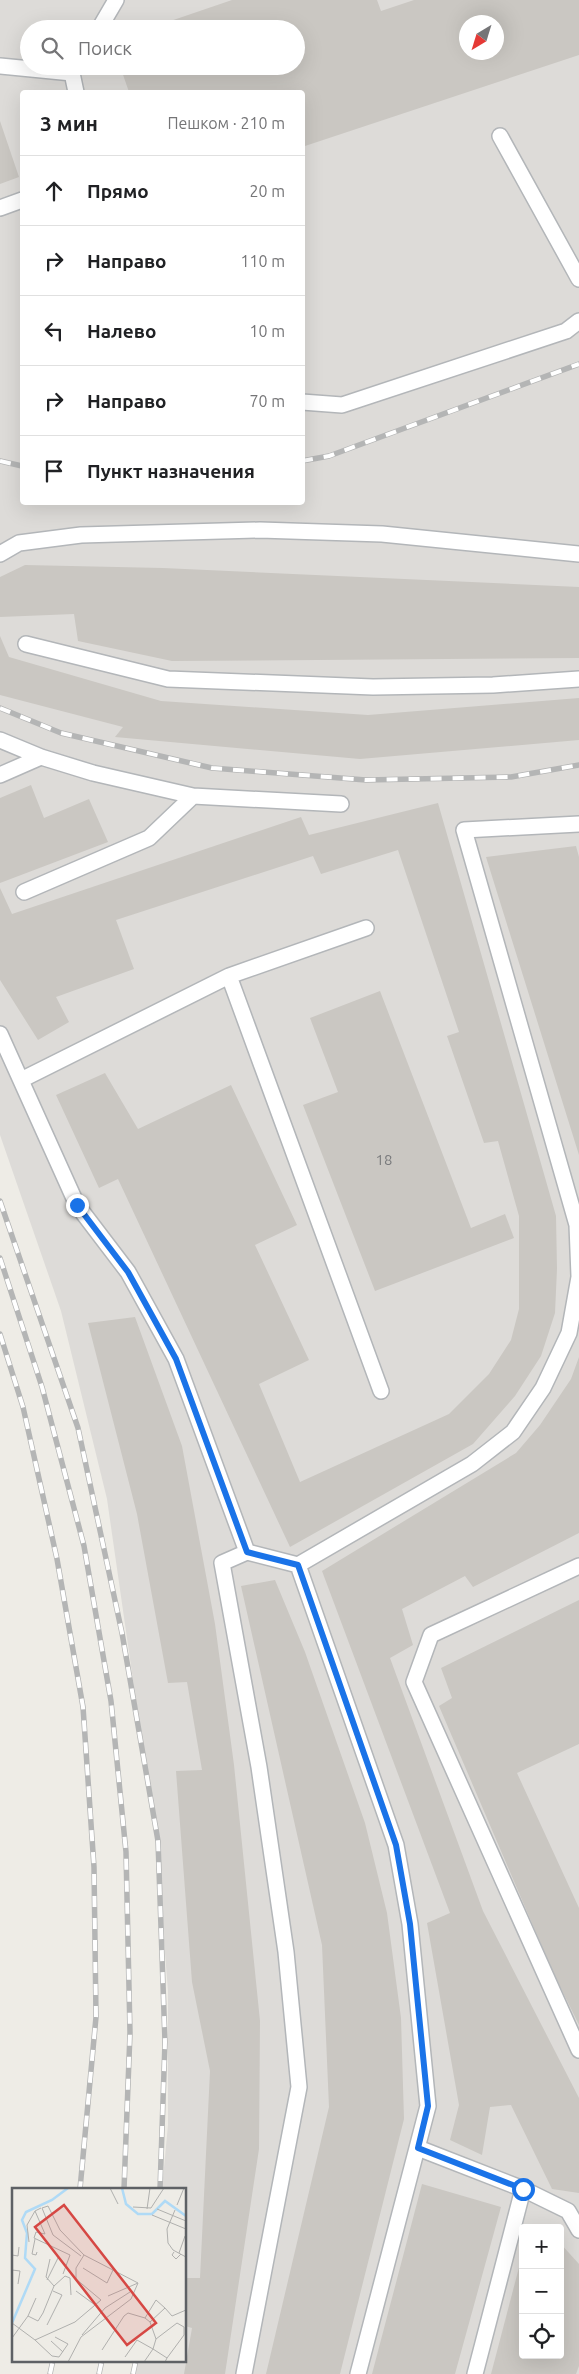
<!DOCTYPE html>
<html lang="ru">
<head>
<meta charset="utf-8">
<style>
	:root { --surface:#fff; --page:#f6f6f6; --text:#202124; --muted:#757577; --line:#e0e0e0 }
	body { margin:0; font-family:Ubuntu,sans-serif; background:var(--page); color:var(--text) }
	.controls { position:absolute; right:15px; bottom:15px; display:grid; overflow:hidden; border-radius:5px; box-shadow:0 5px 20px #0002 }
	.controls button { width:45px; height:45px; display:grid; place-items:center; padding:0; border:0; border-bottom:1px solid var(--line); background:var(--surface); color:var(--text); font:25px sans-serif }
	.compass { position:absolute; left:459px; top:15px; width:45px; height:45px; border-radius:50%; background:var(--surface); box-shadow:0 5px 20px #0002; rotate:218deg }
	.stop { position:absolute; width:15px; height:15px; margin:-11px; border:4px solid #1a73e8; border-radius:50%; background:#fff }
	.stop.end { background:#1a73e8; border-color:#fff; box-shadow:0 1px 5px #0008 }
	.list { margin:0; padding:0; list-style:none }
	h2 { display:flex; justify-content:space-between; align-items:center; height:65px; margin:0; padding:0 20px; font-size:21px }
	h2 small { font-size:16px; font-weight:400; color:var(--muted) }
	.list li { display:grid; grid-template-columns:32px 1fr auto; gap:15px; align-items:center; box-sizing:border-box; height:70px; padding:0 20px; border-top:1px solid var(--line) }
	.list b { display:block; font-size:19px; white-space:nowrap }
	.list em { font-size:16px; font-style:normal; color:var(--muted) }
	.icon { flex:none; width:28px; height:28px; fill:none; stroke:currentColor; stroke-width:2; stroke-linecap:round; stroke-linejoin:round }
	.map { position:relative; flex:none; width:579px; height:2374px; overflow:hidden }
	.search { position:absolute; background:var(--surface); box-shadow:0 5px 20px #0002; left:20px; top:20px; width:285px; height:55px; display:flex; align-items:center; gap:12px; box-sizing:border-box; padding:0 18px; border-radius:28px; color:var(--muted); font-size:19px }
	.panel { position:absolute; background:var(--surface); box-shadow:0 5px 20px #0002; left:20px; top:90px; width:285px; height:415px; border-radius:5px }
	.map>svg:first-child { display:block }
	.industrial { fill:#dddbd8; fill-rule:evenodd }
	.building { fill:#cac7c2; fill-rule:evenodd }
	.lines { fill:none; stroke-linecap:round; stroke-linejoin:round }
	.lane-casing { stroke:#b3b6b9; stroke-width:18 }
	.lane { stroke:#fff; stroke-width:15 }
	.rail-casing { stroke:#b4b5b5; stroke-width:5.5 }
	.rail { stroke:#fff; stroke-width:4; stroke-dasharray:11; stroke-linecap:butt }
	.route { stroke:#1a73e8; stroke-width:6 }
	.labels { text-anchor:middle; stroke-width:4.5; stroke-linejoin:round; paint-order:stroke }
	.number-label { font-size:15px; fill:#797a7c }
	.inset-river { fill:none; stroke:#afdaf6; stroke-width:2.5 }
	.inset-road { fill:none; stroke:#b0b0ae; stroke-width:1 }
	.view { fill:#d64844; fill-opacity:0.15; stroke:#d64844; stroke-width:2.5 }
	.inset-edge { fill:none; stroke:#5e6165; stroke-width:2.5 }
</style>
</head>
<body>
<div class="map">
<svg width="579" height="2374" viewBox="0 0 579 2374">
	<rect width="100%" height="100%" fill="#eeece6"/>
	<!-- industrial -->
	<path class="industrial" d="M0 0H579V2374H136L138 2360H185V2189H162L168 2125V1991L156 1840 107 1499 61 1311 0 1135ZM466 22H496V52H466ZM29 29H296V66H29ZM22 92H302V502H22ZM523 2228H560V2355H523Z"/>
	<!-- building -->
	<path class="building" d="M232 0H377L381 11 414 0H579V55L302 147V92H129L120 66H296V29H147ZM466 22H496V52H466Z
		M0 121 19 177 0 184Z
		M25 565 163 568 579 587V658L172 661 78 641 74 614 0 617V577Z
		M0 636 9 657 161 701 368 715 579 698V740L360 759 115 737 123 727 0 695Z
		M31 785 44 818 89 799 108 842 0 883V798Z
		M438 803 556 1216 557 1269 555 1313 541 1356 515 1396 473 1444 290 1547 118 1179 99 1188 56 1095 105 1073 138 1129 231 1085 297 1225 255 1245 309 1360 259 1384 300 1482 449 1414 489 1374 511 1340 519 1309V1216L498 1141 484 1143 447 1036 459 1032 398 850 321 874 313 856 116 920 134 969 56 997 69 1022 38 1040 0 980V888L12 914 301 817 309 835Z
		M576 846 579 857V1155L486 857Z
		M380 991 471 1228 505 1214 514 1238 375 1291 303 1105 338 1092 310 1018Z
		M135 1317 182 1446 215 1624 234 1765 260 2021 259 2149 225 2374H184L192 2328 185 2326V2278H200L210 2071 192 1982 176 1771 202 1770 187 1682 168 1683 137 1514 88 1323Z
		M579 1357V1533L473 1587 465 1576 402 1609 413 1645 390 1658 483 1911 579 2098V2193L552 2189 511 2105 490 2107 482 2155 450 2140 459 2105 427 1923 450 1913 322 1571 516 1453 540 1425 571 1379Z
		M275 1580 305 1652 365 1823 387 1913 401 2018 404 2119 340 2374H266L329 2107 322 1945 241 1586Z
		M579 1600V1744L517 1773 579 1908V2025L552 1970 439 1706 452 1698 441 1668Z
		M422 2184 501 2207 455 2374H372Z
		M560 2243 579 2264V2366L576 2374H491L522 2256 523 2355H560Z"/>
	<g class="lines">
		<defs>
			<path id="lane" d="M99 29 116 0
				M0 66 72 73 77 66
				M72 73 76 92
				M500 136 579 279
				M0 208 22 200
				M302 402 342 405 566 331 579 321
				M0 554 19 543 81 535 260 530 382 534 579 554
				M26 644 168 679 373 687 493 685 579 679
				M0 740 41 757 93 773 193 796 341 804
				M0 775 41 757
				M579 824 464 830 577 1225 579 1276
				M24 892 149 838 193 796
				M229 976 366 928
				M0 1034 77 1205 128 1272 176 1359 247 1552 298 1565 472 1464 513 1432 543 1388 569 1333 579 1277
				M21 1080 229 976 381 1391
				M298 1565 396 1845 410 1924 428 2106 358 2374
				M579 1566 431 1635 414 1682 579 2050
				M418 2148 523 2189
				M244 2374 299 2087 286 1952 259 1767 222 1563 247 1552
				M475 2374 523 2189 568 2211 579 2230"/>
		</defs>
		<!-- lane casing -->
		<use href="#lane" class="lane-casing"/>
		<!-- lane -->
		<use href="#lane" class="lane"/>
		<defs>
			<path id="rail" d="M0 461 22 466
				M302 461 329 456 579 364
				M0 708 61 733 212 768 366 780 511 777 579 765
				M0 1201 78 1428 122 1633 158 1841 165 2042 160 2189
				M0 1258 42 1387 84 1546 111 1701 126 1852 130 2033 124 2189
				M0 1334 23 1407 57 1559 83 1707 94 1867 96 2017 80 2189
				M50 2374 53 2360
				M99 2374 102 2360
				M133 2374 136 2360"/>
		</defs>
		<!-- rail casing -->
		<use href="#rail" class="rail-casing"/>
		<!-- rail -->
		<use href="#rail" class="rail"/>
	</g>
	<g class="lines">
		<!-- route -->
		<path class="route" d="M77 1205 128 1272 176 1359 247 1552 298 1565 396 1845 410 1924 428 2106 418 2148 523 2189"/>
	</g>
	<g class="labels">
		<!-- number labels -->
		<g class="number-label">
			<text x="384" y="1165">18</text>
		</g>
	</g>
	<!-- overview -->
	<g transform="translate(12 2188)">
		<rect width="174" height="174" fill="#eeece6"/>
		<path class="inset-river" d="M110 0 114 16 126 26H140L153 13 174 28M0 135 23 81 13 70 15 45 10 32 14 24 40 12 56 0"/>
		<path class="inset-road" d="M98 0 106 16M165 17 172 0M121 19 139 20 152 0M29 20 23 23 33 46 24 44 22 50 58 67 51 86M135 21 138 0M145 21 174 33M163 22 155 41 156 55 161 62 174 69M140 27 174 41M23 51 20 66 24 67 25 64M17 54 15 37 23 23M162 64 160 67 164 71 169 66M167 65 173 48M0 67 6 68 7 59M69 68 41 47 30 20 36 18 48 42 72 67M71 80 95 95 101 82M0 82 8 83 6 96M35 92 46 70M42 98 53 88 58 90 59 107M64 103 83 117M96 108 126 95M16 128 24 110M138 134 133 130 144 112 153 120M0 135 23 152 63 134 89 112 64 91V80L72 67 126 95 119 111 69 149 56 174M35 137 50 107 41 103M70 147 93 120 118 104M0 150 16 128 26 133 31 125 42 98 34 89 38 71M144 151 138 134 153 120 160 128 174 122M23 152 40 168 47 169 56 156 43 149M39 153 51 164M90 162 112 128 116 125 133 130M113 169 125 152 141 161 144 151 165 135 172 139V147L155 170M132 174 141 161 155 170 153 174"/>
		<path class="view" d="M52 17 144 135 115 157 23 39Z"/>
		<rect width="174" height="174" class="inset-edge"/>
	</g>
</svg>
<div class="controls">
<button>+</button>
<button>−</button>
<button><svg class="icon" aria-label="locate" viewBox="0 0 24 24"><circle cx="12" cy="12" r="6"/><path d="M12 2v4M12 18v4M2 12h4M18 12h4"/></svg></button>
</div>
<svg class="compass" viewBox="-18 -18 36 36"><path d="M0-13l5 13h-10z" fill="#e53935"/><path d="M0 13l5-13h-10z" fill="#757577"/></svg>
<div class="stop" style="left:523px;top:2189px"></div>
<div class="stop end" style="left:77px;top:1205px"></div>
<div class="search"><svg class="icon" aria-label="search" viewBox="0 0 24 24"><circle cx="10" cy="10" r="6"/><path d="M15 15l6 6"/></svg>Поиск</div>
<section class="panel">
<h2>3 мин<small>Пешком · 210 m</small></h2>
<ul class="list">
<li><svg class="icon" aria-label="ahead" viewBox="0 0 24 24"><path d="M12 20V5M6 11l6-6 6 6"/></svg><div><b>Прямо</b></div><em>20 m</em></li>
<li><svg class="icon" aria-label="right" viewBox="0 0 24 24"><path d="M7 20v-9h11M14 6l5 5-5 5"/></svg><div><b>Направо</b></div><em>110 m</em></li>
<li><svg class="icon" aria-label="left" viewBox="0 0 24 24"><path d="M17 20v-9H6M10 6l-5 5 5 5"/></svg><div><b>Налево</b></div><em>10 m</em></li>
<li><svg class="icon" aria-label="right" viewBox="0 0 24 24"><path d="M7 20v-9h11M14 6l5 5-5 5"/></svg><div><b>Направо</b></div><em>70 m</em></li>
<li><svg class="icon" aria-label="arrive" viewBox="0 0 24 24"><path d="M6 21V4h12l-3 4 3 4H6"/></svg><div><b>Пункт назначения</b></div></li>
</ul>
</section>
</div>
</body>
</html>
